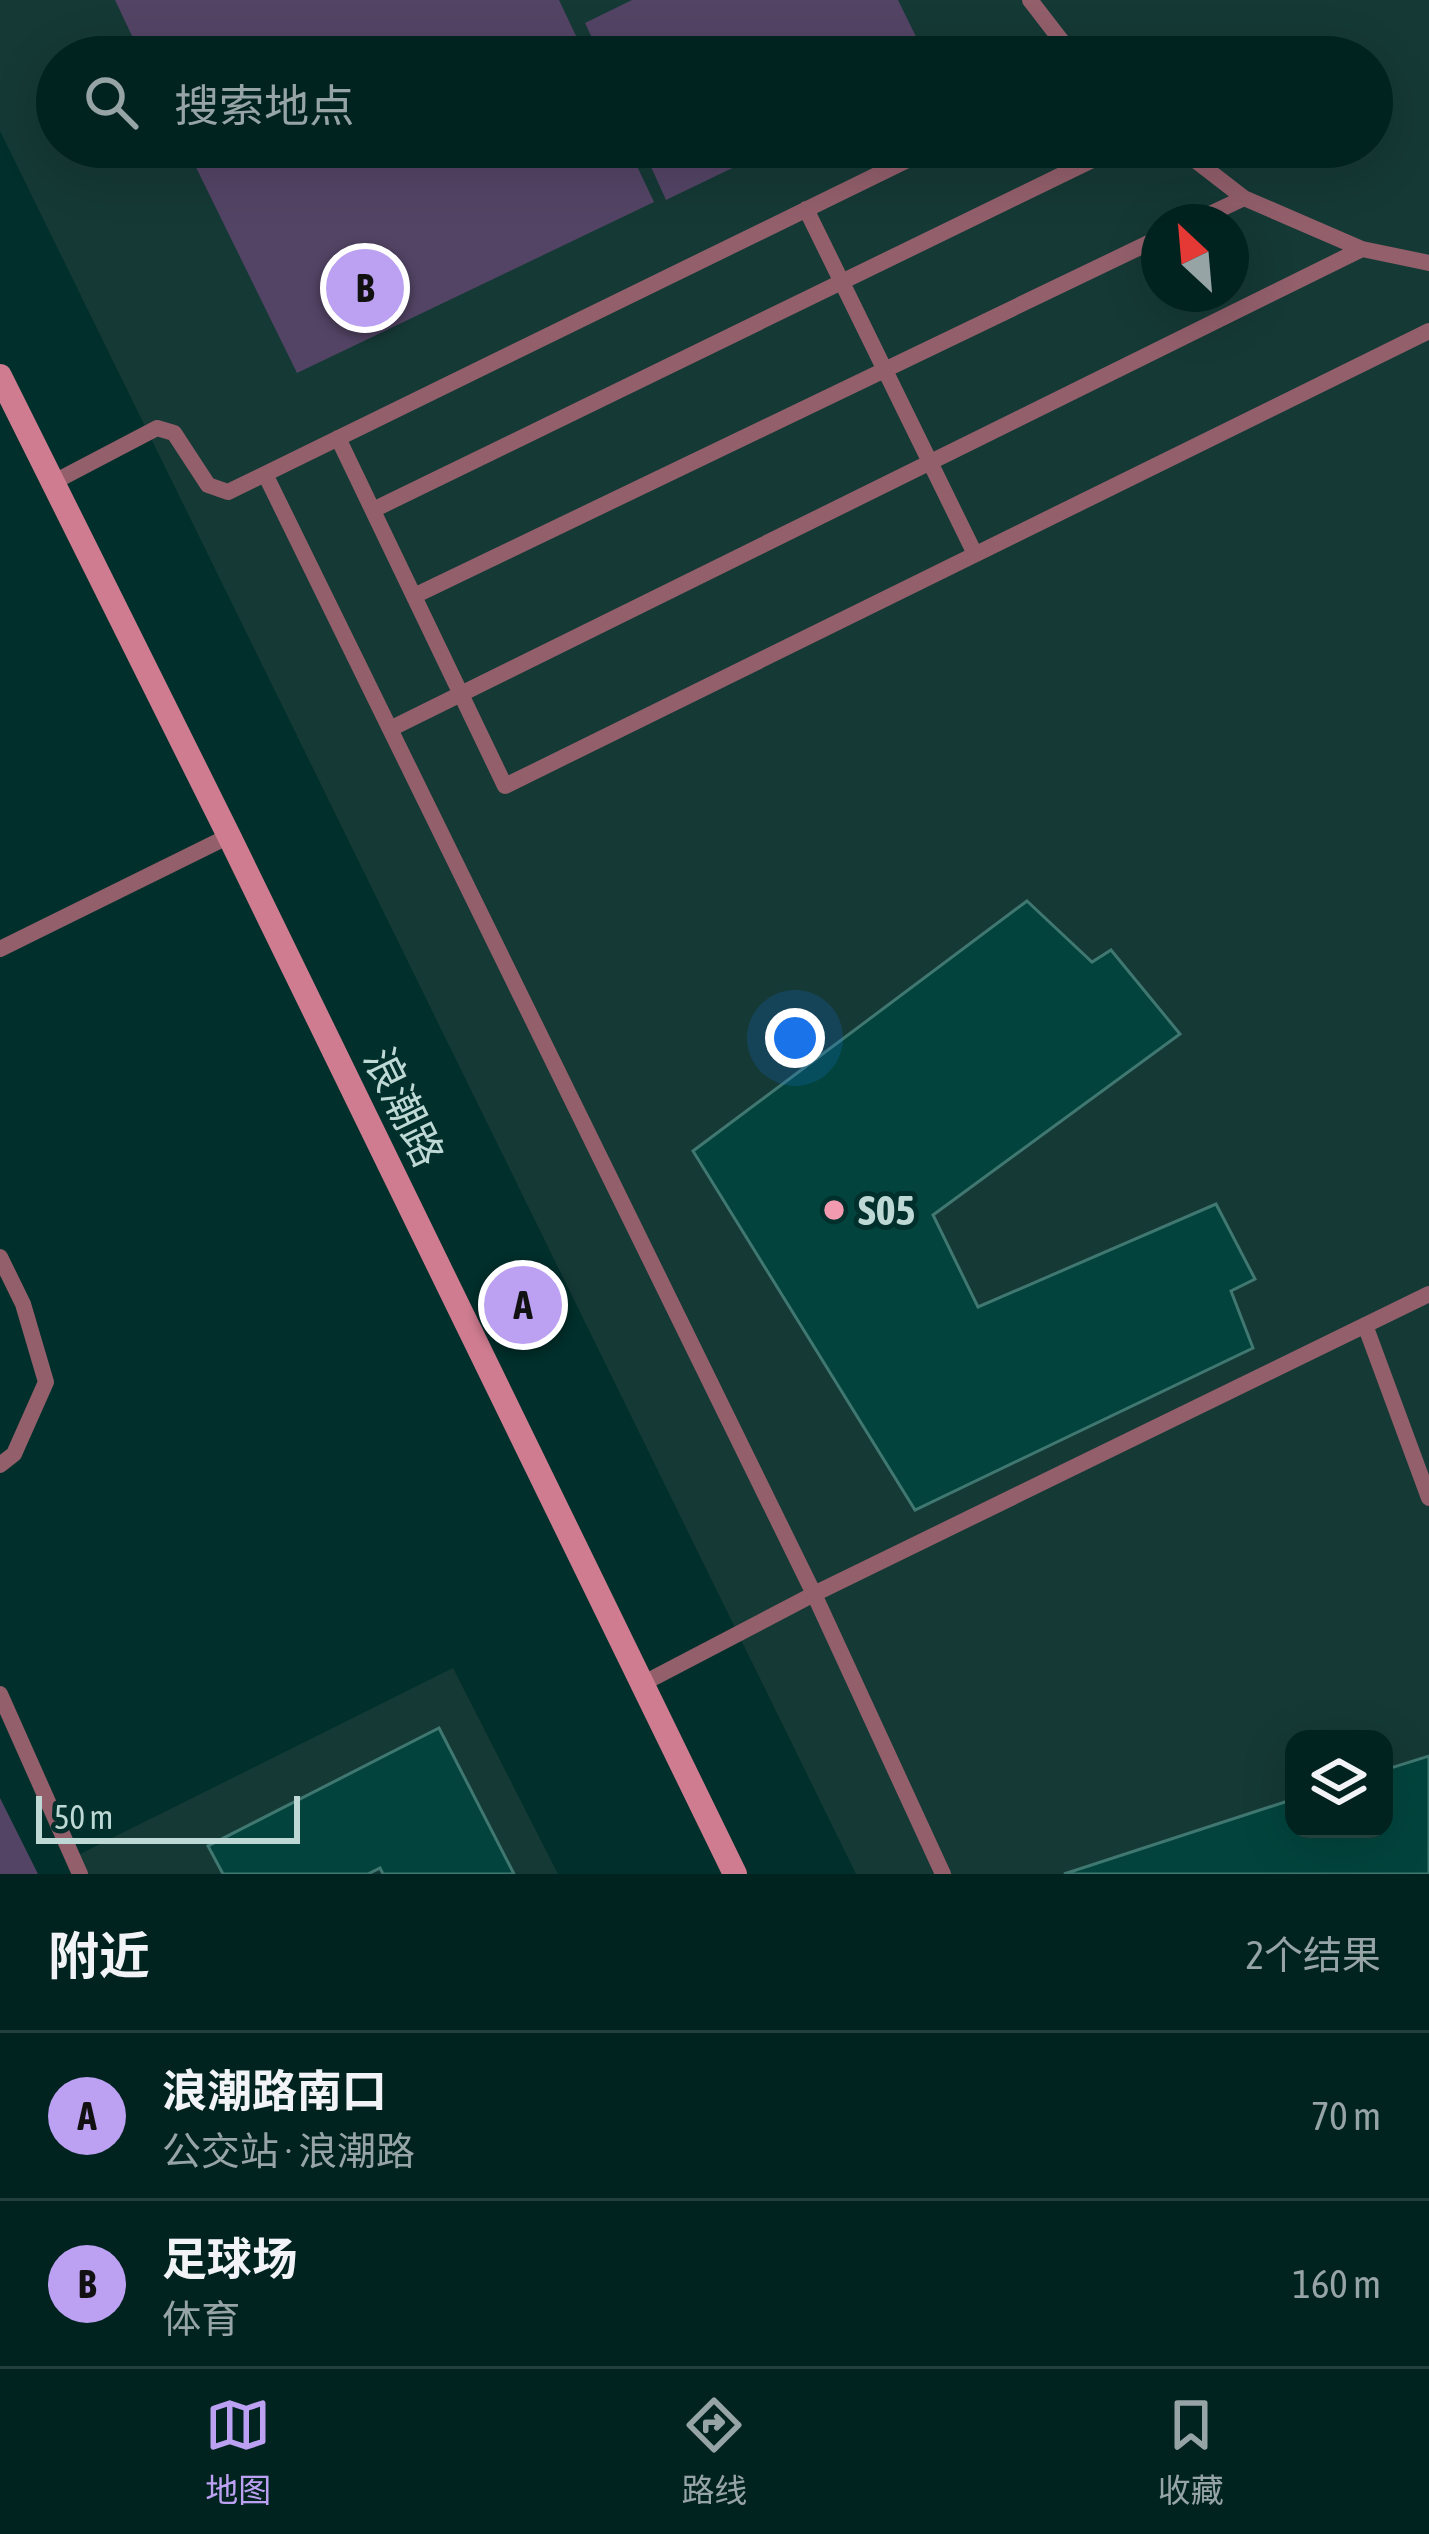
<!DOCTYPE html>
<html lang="zh">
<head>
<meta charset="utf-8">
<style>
	:root { --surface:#012320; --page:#0f2f2d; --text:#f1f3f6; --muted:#96a4a5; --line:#23403e; --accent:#bca0f2 }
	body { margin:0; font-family:"Asap Condensed","Noto Sans SC",sans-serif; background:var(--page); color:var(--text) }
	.controls { position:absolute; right:36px; bottom:36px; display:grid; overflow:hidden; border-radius:24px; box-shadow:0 12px 48px #0002 }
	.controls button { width:108px; height:108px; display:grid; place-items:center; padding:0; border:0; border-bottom:3px solid var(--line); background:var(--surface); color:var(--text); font:60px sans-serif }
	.compass { position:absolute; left:1141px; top:204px; width:108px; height:108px; border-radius:50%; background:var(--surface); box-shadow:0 12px 48px #0002; rotate:334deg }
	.scale { position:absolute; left:36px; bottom:30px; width:264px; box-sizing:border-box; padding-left:12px; border:6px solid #bed9d5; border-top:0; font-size:33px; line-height:42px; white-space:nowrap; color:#bed9d5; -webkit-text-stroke:9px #012f2b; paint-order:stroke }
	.you { position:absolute; left:795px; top:1038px; width:42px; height:42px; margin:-30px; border:9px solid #fff; border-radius:50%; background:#1a73e8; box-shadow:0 0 0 18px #1a73e833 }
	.badge { display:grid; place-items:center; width:78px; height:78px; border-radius:50%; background:var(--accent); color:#111; font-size:39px; font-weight:700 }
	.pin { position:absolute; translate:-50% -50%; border:6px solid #fff; box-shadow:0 3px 12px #0006 }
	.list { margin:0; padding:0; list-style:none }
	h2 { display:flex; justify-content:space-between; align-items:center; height:156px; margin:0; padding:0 48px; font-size:51px }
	h2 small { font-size:39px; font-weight:400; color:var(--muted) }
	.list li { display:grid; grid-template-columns:78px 1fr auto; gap:36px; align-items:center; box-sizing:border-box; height:168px; padding:0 48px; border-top:3px solid var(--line) }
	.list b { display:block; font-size:45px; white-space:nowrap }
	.list p { margin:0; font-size:39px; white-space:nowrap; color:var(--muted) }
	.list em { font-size:39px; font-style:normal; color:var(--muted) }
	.icon { flex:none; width:66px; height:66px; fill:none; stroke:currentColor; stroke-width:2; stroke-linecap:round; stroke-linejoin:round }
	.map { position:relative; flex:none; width:1429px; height:1874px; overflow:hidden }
	.search { position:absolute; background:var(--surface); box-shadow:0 12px 48px #0002; left:36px; right:36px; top:36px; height:132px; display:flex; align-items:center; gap:30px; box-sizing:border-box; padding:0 42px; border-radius:66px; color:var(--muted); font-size:45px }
	.sheet { height:492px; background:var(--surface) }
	nav { display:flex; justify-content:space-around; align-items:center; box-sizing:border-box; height:168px; border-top:3px solid var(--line); background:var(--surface); font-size:33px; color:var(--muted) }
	nav a { display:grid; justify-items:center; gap:6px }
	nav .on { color:var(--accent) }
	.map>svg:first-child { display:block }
	.built { fill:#153935; fill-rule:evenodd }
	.green { fill:#534465 }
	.building { fill:#02443d; stroke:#407871; stroke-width:3 }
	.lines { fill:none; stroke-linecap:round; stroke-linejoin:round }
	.lane { stroke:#925f6b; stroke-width:16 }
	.secondary { stroke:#cf7c90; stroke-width:24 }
	.poi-dot { fill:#f29aaf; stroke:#012f2b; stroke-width:4.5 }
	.labels { text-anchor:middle; stroke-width:10; stroke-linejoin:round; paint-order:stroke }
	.street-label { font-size:42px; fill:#bed9d5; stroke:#012f2b }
	.poi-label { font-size:42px; font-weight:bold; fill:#bed9d5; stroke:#012f2b; text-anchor:start }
</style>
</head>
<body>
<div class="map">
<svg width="1429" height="1874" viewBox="0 0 1429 1874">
	<rect width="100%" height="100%" fill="#012f2b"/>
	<!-- built -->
	<path class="built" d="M0 0H1429V1874H856L0 131ZM57 57H1372V147H57ZM1159 222H1231V294H1159ZM1294 1739H1384V1829H1294Z
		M453 1668 558 1874H77L70 1859Z"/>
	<!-- green -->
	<path class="green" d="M115 0H559L586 57H142Z
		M632 0H898L926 57H601L585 23Z
		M186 147H628L654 202 297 373Z
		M642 147H776L666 200Z
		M0 1798 38 1874H0Z"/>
	<!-- building -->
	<path class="building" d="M1027 901 1092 962 1111 950 1180 1034 933 1215 978 1307 1216 1204 1255 1279 1231 1291 1253 1348 915 1510 693 1151Z
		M439 1728 514 1874H383L380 1868 368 1874H223L208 1846Z
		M1429 1756V1874H1064L1294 1799V1829H1384V1770Z"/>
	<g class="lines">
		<!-- lane -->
		<path class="lane" d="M1030 0 1074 57
			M1178 147 1244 198 1362 249 1429 263
			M806 209 975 554
			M1193 222 1244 198
			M338 438 505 786 1429 331
			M266 476 814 1594 943 1874
			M54 482 157 428 174 433 208 485 228 492 934 147
			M373 510 1119 147
			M414 596 1159 238
			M390 729 1362 249
			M0 949 229 836
			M0 1257 23 1304 46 1382 14 1454 0 1465
			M1365 1325 1429 1498
			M642 1684 814 1594 1429 1294
			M0 1694 80 1874"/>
		<!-- secondary -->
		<path class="secondary" d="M0 376 229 836 735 1874"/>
	</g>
	<!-- markers -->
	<circle class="poi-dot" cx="834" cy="1210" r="12"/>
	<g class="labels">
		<!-- street labels -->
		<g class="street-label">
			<text transform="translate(404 1107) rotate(64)" y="15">浪潮路</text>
		</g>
		<!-- poi labels -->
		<g class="poi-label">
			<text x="858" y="1225">S05</text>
		</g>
	</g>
</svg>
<div class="controls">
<button><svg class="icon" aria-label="layers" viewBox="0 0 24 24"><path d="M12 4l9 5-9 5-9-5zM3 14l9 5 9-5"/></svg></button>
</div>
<svg class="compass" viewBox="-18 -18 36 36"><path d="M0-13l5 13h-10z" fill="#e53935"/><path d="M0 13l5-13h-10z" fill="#96a4a5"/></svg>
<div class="scale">50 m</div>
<div class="you"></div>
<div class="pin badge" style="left:523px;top:1305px">A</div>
<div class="pin badge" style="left:365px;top:288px">B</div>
<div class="search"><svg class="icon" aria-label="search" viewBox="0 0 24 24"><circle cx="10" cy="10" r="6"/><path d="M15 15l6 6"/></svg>搜索地点</div>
</div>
<section class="sheet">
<h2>附近<small>2个结果</small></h2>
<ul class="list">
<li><span class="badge">A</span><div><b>浪潮路南口</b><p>公交站 · 浪潮路</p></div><em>70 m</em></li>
<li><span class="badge">B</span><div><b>足球场</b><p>体育</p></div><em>160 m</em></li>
</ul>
</section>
<nav>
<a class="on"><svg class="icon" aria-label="map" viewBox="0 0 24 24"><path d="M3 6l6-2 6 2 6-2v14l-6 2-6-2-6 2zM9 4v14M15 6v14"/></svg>地图</a>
<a><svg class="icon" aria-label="directions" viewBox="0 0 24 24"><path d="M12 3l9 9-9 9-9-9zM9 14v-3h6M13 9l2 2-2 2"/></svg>路线</a>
<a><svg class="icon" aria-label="saved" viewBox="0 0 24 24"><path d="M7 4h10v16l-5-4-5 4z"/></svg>收藏</a>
</nav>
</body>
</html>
